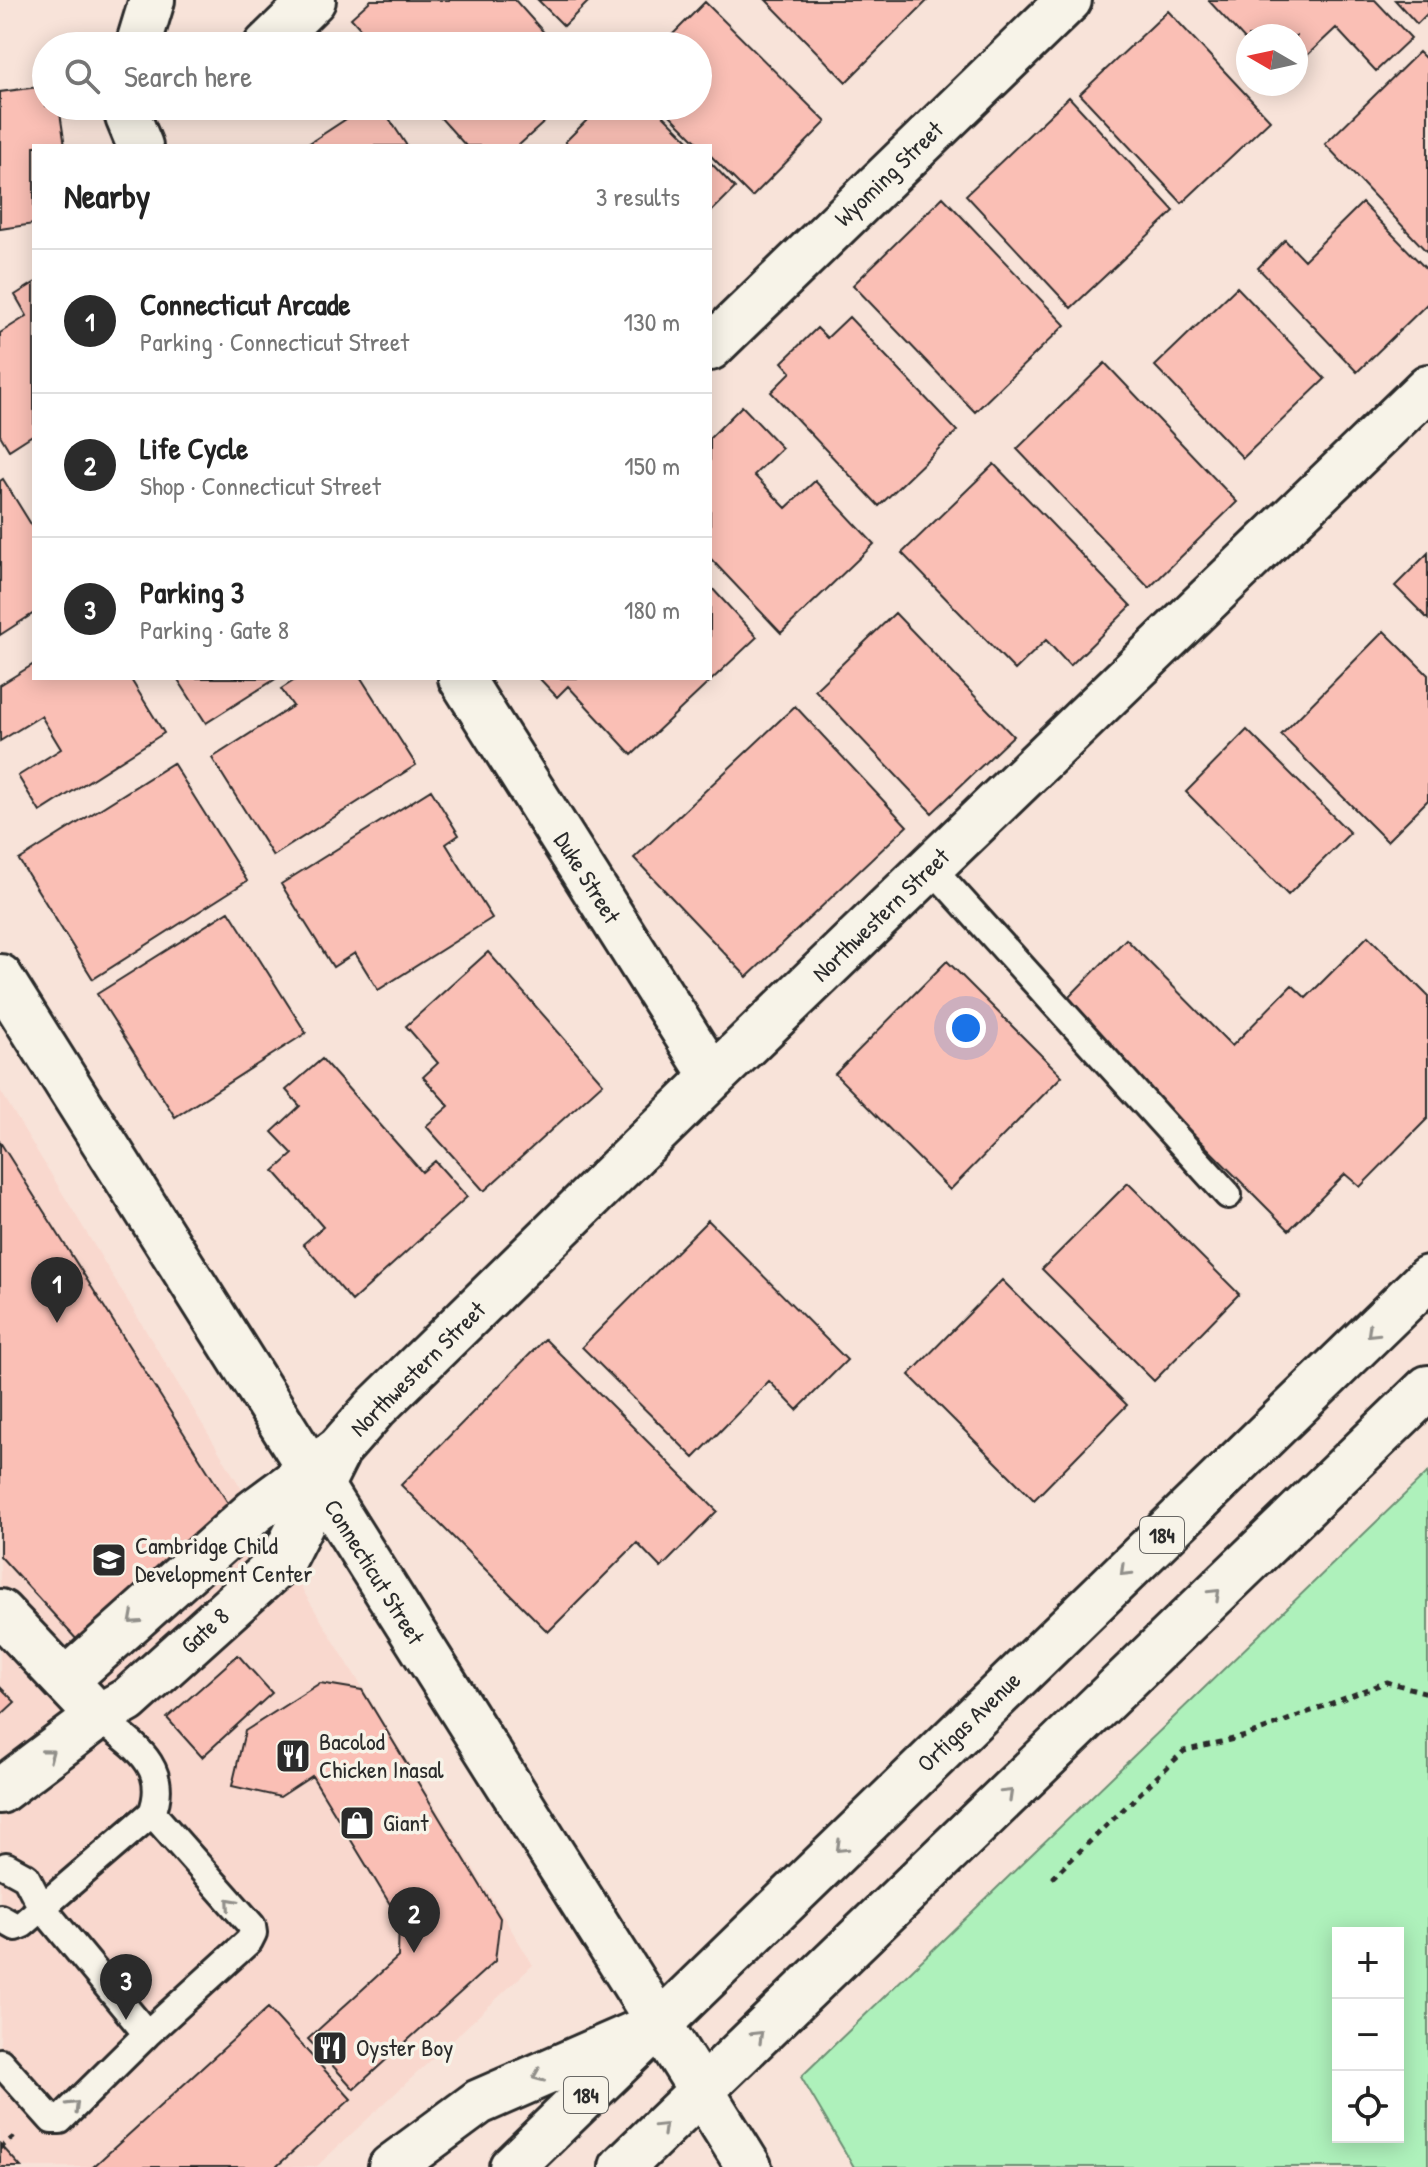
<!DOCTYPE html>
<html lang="en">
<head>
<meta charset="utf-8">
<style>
	:root { --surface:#fff; --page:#f2f2f2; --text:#222; --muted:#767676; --line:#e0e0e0; --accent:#2b2b2b }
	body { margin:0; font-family:"Patrick Hand",sans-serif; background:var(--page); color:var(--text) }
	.controls { position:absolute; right:24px; bottom:24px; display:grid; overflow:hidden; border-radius:0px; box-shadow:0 4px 20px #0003 }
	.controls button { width:72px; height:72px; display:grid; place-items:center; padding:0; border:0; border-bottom:2px solid var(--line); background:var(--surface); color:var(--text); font:40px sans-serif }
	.compass { position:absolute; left:1236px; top:24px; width:72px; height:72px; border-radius:50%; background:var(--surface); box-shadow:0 4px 20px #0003; rotate:279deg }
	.you { position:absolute; left:966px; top:1028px; width:28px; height:28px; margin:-20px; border:6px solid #fff; border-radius:50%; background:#1a73e8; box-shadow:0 0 0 12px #1a73e833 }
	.badge { display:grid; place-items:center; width:52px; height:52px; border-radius:50%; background:var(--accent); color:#fff; font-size:26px; font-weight:700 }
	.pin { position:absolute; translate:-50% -66px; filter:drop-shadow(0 2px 4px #0008) }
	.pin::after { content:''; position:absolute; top:42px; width:28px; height:24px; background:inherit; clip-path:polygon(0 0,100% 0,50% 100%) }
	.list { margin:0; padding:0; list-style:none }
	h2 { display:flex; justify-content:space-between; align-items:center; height:104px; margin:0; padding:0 32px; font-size:34px }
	h2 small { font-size:26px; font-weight:400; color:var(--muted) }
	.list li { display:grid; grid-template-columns:52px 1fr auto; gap:24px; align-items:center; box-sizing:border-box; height:144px; padding:0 32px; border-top:2px solid var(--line) }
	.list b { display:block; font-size:30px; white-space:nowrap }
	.list p { margin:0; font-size:26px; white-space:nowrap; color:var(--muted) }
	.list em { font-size:26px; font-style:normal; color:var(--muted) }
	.icon { flex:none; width:44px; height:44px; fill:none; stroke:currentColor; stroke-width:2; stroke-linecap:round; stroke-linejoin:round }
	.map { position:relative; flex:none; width:1428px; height:2167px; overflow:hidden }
	.search { position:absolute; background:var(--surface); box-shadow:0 4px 20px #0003; left:32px; top:32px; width:680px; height:88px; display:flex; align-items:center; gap:20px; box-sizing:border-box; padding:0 28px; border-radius:44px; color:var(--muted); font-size:30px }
	.panel { position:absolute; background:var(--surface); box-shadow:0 4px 20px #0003; left:32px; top:144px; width:680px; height:536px; border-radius:0px }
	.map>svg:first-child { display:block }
	.built { fill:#f9d8ce }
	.green { fill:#aef1bb; stroke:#6c8e73; stroke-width:2; fill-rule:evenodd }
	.building { fill:#fabfb5; stroke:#2b2b2b; stroke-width:2 }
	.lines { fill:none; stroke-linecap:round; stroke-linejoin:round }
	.lane-casing { stroke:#2b2b2b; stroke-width:32 }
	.street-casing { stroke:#2b2b2b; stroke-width:50 }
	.secondary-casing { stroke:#2b2b2b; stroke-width:50 }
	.primary-casing { stroke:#2b2b2b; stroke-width:50 }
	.path { stroke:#2b2b2b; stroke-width:5; stroke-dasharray:6 6; stroke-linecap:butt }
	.lane { stroke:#f7f3e8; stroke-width:26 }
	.street { stroke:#f7f3e8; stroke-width:44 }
	.secondary { stroke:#f7f3e8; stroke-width:44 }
	.primary { stroke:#f7f3e8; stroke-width:44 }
	.oneway { stroke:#918f8a }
	.labels { text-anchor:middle; stroke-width:7; stroke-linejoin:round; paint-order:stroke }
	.shield { fill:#f7f3e8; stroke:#686764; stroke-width:2 }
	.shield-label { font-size:22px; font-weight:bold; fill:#2b2b2b }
	.street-label { font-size:24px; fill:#2b2b2b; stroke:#f7f3e8 }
	.poi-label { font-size:24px; fill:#2b2b2b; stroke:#f7f3e8; text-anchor:start }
</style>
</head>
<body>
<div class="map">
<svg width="1428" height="2167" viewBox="0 0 1428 2167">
	<rect width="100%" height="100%" fill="#f8e3d9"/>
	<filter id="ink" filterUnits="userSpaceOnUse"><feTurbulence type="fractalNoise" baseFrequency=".0125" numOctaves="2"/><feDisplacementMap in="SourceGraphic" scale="16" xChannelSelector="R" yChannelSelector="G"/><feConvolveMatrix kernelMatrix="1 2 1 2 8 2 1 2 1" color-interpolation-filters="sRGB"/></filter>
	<g filter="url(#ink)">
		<!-- built -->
		<path class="built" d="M0 1090 255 1511 282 1561 300 1586 533 1965 316 2167H0Z"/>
		<!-- green -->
		<path class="green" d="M1428 1472V2167H854L801 2077ZM1338 1933H1398V2137H1338Z"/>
		<!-- building -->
		<path class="building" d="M371 0H515L556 46H376L351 18Z
			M538 0H590L564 26Z
			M766 0H928L846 82Z
			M1208 0H1375L1411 38 1376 71 1336 28 1296 66V36H1248V43Z
			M1395 0H1428V13L1417 24Z
			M705 2 826 122 752 197 710 155V146H701L661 106H698V46H661Z
			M1168 11 1270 120 1182 203 1080 94Z
			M1419 52 1428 61V253L1325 144Z
			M46 86V106H59L65 146H34V224L0 229V92Z
			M1069 97 1174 211 1071 308 966 195Z
			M366 106H381L407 146H305Z
			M430 106H562L518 146H466Z
			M601 106H654L694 146H569L565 142Z
			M710 162 735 188 710 213Z
			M943 197 1065 325 975 412 853 285Z
			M1362 203 1428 271V303L1357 372 1258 268 1285 240 1304 260Z
			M34 283V434L9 450 0 435V333L27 316 15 295Z
			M1237 287 1325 379 1243 458 1155 366Z
			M849 317 957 431 879 506 771 392 791 372 782 362 817 328 827 338Z
			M1105 363 1237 502 1149 588 1017 449Z
			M742 406 782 448 754 475 786 508 815 481 874 544 781 633 710 558V438Z
			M994 464 1131 606 1070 666 1046 640 1015 670 902 553Z
			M3 479 34 529V613L0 635V481Z
			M1428 553V619L1395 586Z
			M710 586 757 637 632 755 568 686 557 697 539 678H710Z
			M895 613 1013 736 932 813 815 690Z
			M1384 631 1428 675V800L1387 841 1281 735Z
			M34 664V678H130L164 733 40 812 18 776 61 749 41 716 0 741V685Z
			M177 678H277L206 723Z
			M298 678H361L416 765 273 856 212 758 293 706 281 689Z
			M795 706 907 826 747 977 634 858Z
			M1247 730 1350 833 1288 895 1186 792Z
			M173 763 247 881 93 979 19 860Z
			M431 790 459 835 446 844 492 918 378 990 355 953 333 967 281 884Z
			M229 911 306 1033 175 1117 97 994Z
			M1368 936 1428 996V1118L1360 1187 1345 1174 1289 1230 1063 1003 1126 939 1232 1046 1292 985 1306 998Z
			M488 952 603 1083 484 1191 426 1126 449 1106 423 1077 438 1063 406 1026Z
			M947 961 1062 1076 950 1190 835 1074Z
			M322 1059 422 1172 435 1161 467 1197 352 1301 303 1244 323 1227 274 1171 293 1154 272 1132 300 1106 286 1090Z
			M0 1142 228 1503 79 1642 0 1556Z
			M1128 1183 1239 1294 1154 1381 1042 1269Z
			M708 1220 847 1360 797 1410 769 1381 694 1458 582 1347Z
			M1002 1280 1127 1405 1034 1500 909 1375Z
			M545 1339 717 1511 661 1568 637 1543 548 1632 401 1485Z
			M238 1655 272 1693 202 1757 167 1718Z
			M320 1683 362 1690 500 1918 495 1961 354 2089 308 2039 398 1957 399 1919 312 1776 280 1797 232 1786 245 1731Z
			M0 1687 15 1702 0 1716Z
			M268 2008 351 2099 276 2167H93Z
			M0 2144 21 2167H0Z"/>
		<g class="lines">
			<defs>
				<path id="lane" d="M931 867 1228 1195
					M98 1717C131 1744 171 1765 152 1813
					M6 1866 26 1877 41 1906 147 2034
					M0 1918 16 1927 23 1924 152 1813 252 1926 253 1933 249 1941 147 2034 60 2120H52L0 2062"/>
				<path id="street" d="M138 46 152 0
					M266 46 313 0
					M129 106 128 117 140 146
					M710 348 1069 0
					M461 678 713 1077
					M0 1612 86 1703
					M66 1680 255 1511 339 1449 375 1408 713 1077 1428 387
					M0 1791 98 1717 128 1700 282 1561 336 1455
					M701 2090 749 2167
					M391 2167 479 2102 658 2024"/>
				<path id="secondary" d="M0 977 701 2090"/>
				<path id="primary" d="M512 2167 1428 1278
					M622 2167 1428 1388"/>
			</defs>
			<!-- lane casing -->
			<use href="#lane" class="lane-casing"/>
			<!-- street casing -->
			<use href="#street" class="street-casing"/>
			<!-- secondary casing -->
			<use href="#secondary" class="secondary-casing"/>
			<!-- primary casing -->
			<use href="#primary" class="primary-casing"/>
			<!-- path -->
			<path class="path" d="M1052 1878 1184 1751 1246 1736 1387 1682 1428 1693
				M0 2148 15 2136"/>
			<!-- lane -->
			<use href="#lane" class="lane"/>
			<!-- street -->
			<use href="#street" class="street"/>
			<!-- secondary -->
			<use href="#secondary" class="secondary"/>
			<!-- primary -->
			<use href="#primary" class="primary"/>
		</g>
		<!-- one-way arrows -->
		<defs><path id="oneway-chevron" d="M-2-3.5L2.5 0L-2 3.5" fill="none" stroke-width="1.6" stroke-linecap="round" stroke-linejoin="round" transform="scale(2)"/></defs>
		<g class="oneway">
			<use href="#oneway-chevron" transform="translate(1372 1332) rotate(136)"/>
			<use href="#oneway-chevron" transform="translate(1125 1571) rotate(136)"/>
			<use href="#oneway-chevron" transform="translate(1215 1594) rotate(-44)"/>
			<use href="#oneway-chevron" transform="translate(134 1619) rotate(138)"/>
			<use href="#oneway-chevron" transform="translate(49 1754) rotate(-37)"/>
			<use href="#oneway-chevron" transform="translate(1008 1794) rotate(-44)"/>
			<use href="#oneway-chevron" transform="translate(841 1847) rotate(136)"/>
			<use href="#oneway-chevron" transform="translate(231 1903) rotate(-131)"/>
			<use href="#oneway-chevron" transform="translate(758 2036) rotate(-44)"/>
			<use href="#oneway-chevron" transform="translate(538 2076) rotate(157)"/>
			<use href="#oneway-chevron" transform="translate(74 2106) rotate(-45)"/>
			<use href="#oneway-chevron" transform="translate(662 2128) rotate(-44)"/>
		</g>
	</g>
	<!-- icons -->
	<defs>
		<symbol id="school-square" viewBox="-11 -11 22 22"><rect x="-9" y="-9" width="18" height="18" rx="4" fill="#2b2b2b" stroke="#f7f3e8"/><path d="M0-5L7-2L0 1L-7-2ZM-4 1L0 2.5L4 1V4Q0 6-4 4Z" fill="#fff"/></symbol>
		<symbol id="restaurant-square" viewBox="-11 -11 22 22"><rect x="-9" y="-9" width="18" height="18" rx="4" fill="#2b2b2b" stroke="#f7f3e8"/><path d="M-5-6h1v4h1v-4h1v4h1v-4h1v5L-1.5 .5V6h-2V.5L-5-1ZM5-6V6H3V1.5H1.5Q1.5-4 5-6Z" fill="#fff"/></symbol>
		<symbol id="shop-square" viewBox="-11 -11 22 22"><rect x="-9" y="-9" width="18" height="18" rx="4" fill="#2b2b2b" stroke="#f7f3e8"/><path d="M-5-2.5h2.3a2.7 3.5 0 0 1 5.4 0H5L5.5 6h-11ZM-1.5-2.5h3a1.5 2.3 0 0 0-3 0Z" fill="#fff"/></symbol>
	</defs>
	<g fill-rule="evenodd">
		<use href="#school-square" x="89" y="1540" width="40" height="40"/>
		<use href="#restaurant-square" x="273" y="1736" width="40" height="40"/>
		<use href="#shop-square" x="337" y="1803" width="40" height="40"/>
		<use href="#restaurant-square" x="310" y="2028" width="40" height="40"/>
	</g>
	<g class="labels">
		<!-- shield labels -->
		<g class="shield">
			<rect x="1140" y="1517" width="44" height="36" rx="6"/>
			<rect x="564" y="2077" width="44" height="36" rx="6"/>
		</g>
		<g class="shield-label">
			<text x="1162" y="1543">184</text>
			<text x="586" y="2103">184</text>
		</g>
		<!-- street labels -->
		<g class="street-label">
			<text transform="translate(889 174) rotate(-44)" y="8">Wyoming Street</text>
			<text transform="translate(587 878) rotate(58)" y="8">Duke Street</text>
			<text transform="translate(881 915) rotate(-44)" y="8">Northwestern Street</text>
			<text transform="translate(418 1369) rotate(-45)" y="8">Northwestern Street</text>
			<text transform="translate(374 1572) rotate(58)" y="8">Connecticut Street</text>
			<text transform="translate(205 1631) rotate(-42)" y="8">Gate 8</text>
			<text transform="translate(969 1722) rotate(-44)" y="8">Ortigas Avenue</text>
		</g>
		<!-- poi labels -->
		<g class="poi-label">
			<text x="135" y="1554">Cambridge Child<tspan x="135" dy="28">Development Center</tspan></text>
			<text x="319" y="1750">Bacolod<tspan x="319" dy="28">Chicken Inasal</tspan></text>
			<text x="383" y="1831">Giant</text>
			<text x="356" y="2056">Oyster Boy</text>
		</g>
	</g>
</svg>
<div class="controls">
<button>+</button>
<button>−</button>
<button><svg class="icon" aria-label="locate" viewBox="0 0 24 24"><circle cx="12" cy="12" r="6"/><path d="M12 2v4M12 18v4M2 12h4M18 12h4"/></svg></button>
</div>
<svg class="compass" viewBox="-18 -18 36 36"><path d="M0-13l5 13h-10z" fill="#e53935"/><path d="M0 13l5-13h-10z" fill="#767676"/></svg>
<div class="you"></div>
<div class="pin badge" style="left:57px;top:1323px">1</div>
<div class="pin badge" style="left:414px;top:1953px">2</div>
<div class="pin badge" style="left:126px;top:2020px">3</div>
<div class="search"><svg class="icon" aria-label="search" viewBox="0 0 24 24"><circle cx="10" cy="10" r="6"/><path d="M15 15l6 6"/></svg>Search here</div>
<section class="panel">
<h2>Nearby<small>3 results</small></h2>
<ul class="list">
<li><span class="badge">1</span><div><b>Connecticut Arcade</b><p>Parking · Connecticut Street</p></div><em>130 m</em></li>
<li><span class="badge">2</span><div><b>Life Cycle</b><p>Shop · Connecticut Street</p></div><em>150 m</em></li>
<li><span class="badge">3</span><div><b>Parking 3</b><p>Parking · Gate 8</p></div><em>180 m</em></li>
</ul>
</section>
</div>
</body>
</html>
